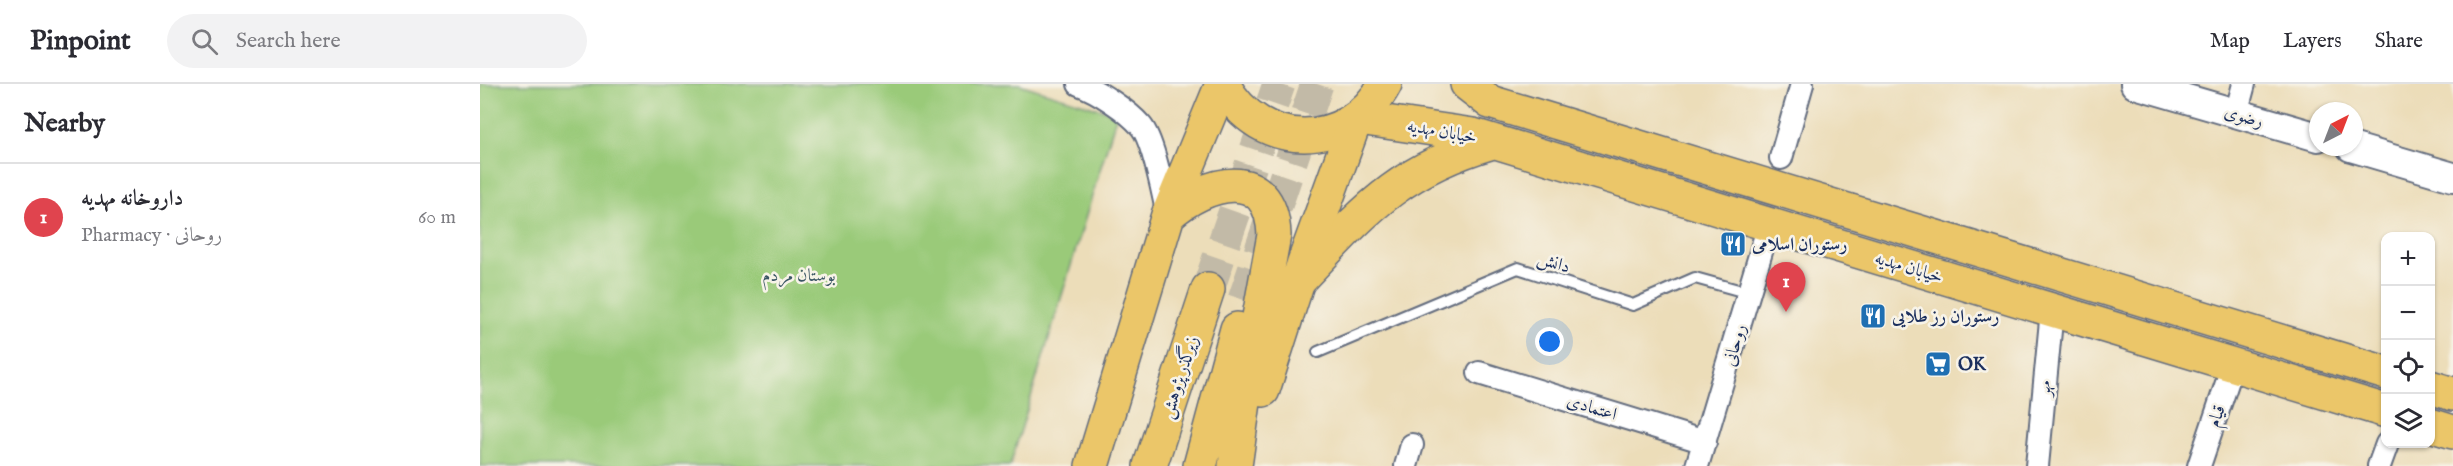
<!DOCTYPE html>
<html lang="en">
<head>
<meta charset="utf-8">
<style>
	:root { --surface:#fff; --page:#f2f2f3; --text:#2b2b33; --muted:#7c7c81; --line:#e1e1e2; --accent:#1f6fb2 }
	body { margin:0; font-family:"IM FELL English",Amiri,serif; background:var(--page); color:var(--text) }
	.controls { position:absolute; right:18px; bottom:18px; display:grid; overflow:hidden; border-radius:12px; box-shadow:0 2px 4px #0004 }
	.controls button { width:54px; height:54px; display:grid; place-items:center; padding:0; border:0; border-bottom:2px solid var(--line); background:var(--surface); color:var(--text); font:30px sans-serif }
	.compass { position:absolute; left:1829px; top:18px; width:54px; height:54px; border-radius:50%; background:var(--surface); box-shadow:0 2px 4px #0004; rotate:42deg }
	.you { position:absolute; left:1070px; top:258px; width:21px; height:21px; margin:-15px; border:4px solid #fff; border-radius:50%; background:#1a73e8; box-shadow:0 0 0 9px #1a73e833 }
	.badge { display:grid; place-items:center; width:39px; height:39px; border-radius:50%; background:var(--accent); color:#fff; font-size:20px; font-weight:700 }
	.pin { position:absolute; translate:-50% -50px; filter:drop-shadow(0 2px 3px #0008) }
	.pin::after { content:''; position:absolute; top:32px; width:21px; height:18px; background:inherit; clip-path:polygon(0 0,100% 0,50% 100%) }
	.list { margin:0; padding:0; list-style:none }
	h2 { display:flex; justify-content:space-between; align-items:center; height:78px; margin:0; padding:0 24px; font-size:26px }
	h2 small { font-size:20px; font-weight:400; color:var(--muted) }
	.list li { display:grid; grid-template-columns:39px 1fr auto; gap:18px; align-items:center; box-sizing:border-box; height:108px; padding:0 24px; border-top:2px solid var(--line) }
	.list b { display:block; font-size:22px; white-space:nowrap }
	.list p { margin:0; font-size:20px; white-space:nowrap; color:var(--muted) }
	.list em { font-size:20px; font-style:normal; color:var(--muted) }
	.icon { flex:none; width:33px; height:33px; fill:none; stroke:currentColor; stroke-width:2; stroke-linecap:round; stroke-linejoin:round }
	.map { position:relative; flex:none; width:1973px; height:382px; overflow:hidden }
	header { display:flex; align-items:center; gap:36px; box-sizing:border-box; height:84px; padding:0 30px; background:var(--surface); border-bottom:2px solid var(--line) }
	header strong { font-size:28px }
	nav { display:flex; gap:33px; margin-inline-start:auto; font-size:21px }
	.search { width:420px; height:54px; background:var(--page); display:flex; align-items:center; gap:15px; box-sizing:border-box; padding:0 21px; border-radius:33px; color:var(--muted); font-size:22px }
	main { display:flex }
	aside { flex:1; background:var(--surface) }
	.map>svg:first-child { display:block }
	.green { fill:#9aca79; stroke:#5a7c6c; stroke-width:1.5 }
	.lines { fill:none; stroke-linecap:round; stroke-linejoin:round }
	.trunk-tunnel { stroke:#c2baa7; stroke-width:33; stroke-dasharray:33 16; stroke-linecap:butt }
	.service-casing { stroke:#646c7e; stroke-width:14 }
	.minor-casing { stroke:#646c7e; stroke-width:26 }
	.tertiary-casing { stroke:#646c7e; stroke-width:32 }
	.primary-casing { stroke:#646c7e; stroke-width:36 }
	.trunk-casing { stroke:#646c7e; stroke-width:36 }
	.service { stroke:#fff; stroke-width:10 }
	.minor { stroke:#fff; stroke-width:22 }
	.tertiary { stroke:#fff; stroke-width:28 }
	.primary { stroke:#ebc669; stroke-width:33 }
	.trunk { stroke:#ebc669; stroke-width:33 }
	.labels { text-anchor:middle; stroke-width:5; stroke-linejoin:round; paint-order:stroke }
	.street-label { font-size:18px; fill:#1b2f5e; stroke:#f7f3e8 }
	.poi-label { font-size:18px; font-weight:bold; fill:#1b2f5e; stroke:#f7f3e8; text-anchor:start }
	.park-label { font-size:18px; fill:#3b5665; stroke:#f7f3e8 }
</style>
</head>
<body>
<header>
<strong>Pinpoint</strong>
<div class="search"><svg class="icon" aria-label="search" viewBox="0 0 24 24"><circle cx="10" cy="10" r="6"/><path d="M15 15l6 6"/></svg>Search here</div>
<nav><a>Map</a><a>Layers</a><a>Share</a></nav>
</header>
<main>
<aside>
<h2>Nearby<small></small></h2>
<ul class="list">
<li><span class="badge" style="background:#e0444e">1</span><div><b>داروخانه مهدیه</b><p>Pharmacy · روحانی</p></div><em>60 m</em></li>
</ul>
</aside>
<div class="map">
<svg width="1973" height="382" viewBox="0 0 1973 382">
	<rect width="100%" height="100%" fill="#f7f3e8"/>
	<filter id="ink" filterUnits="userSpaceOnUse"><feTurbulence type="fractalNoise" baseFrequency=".0167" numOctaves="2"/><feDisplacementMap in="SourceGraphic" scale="12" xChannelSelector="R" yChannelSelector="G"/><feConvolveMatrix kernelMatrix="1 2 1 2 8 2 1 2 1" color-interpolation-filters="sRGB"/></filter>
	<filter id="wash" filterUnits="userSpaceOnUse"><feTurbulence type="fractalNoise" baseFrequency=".008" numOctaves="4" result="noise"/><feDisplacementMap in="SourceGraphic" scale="24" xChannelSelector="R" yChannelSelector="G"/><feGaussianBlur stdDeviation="1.35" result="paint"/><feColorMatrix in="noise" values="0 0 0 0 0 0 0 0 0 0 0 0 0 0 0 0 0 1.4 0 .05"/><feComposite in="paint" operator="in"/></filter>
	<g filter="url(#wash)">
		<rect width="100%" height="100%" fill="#ecddb9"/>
		<!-- green -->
		<path class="green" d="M0 0H539L637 30 530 382H0Z"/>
	</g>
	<g filter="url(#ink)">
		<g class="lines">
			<!-- trunk-tunnel -->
			<path class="trunk-tunnel" d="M728 205 799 0
				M764 216 837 0"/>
			<defs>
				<path id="service" d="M838 268 1038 184 1153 221 1215 194 1269 209"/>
				<path id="minor" d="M599 0C618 7 647 26 661 42 674 57 683 110 688 131
					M1756 30 1764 0
					M1301 74 1322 0
					M999 289 1225 358
					M926 382 932 361
					M1217 382 1289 141
					M1557 382 1572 226
					M1719 382 1753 281
					M1899 382 1907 360"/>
				<path id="tertiary" d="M1655 0 1838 53
					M1871 63 1973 93"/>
				<path id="primary" d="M743 0C780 69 869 67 905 0
					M987 0 1010 18 1906 289
					M879 34 993 51 1906 327
					M816 199C883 129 916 86 1013 58
					M1950 303 1973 310
					M1950 341 1973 348"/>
				<path id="trunk" d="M688 131C726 97 791 79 794 151L766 304 755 382
					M783 306 824 178 875 37
					M612 382 688 131 742 0
					M670 382 728 205
					M720 382 757 245"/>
			</defs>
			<!-- service casing -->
			<use href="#service" class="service-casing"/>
			<!-- minor casing -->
			<use href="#minor" class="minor-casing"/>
			<!-- tertiary casing -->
			<use href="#tertiary" class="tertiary-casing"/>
			<!-- primary casing -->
			<use href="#primary" class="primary-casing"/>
			<!-- trunk casing -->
			<use href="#trunk" class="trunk-casing"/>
			<!-- service -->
			<use href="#service" class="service"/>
			<!-- minor -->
			<use href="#minor" class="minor"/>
			<!-- tertiary -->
			<use href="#tertiary" class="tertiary"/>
			<!-- primary -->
			<use href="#primary" class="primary"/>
			<!-- trunk -->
			<use href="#trunk" class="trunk"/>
		</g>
	</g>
	<!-- icons -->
	<defs>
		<symbol id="restaurant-square" viewBox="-11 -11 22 22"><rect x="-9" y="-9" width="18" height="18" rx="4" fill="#1f6fb2" stroke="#f7f3e8"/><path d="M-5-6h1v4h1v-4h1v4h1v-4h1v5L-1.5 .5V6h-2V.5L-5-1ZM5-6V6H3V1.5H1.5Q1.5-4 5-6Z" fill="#fff"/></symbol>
		<symbol id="supermarket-square" viewBox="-11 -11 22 22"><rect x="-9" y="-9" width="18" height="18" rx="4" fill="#1f6fb2" stroke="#f7f3e8"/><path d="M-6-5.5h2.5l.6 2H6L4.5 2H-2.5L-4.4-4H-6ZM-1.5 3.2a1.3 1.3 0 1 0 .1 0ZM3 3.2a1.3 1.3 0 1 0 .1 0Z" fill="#fff"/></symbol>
	</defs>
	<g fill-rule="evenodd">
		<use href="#restaurant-square" x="1238" y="145" width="30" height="30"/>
		<use href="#restaurant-square" x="1378" y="217" width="30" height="30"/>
		<use href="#supermarket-square" x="1443" y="265" width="30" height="30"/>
	</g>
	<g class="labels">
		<!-- street labels -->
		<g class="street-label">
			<text transform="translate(1764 32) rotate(16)" y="6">رضوی</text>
			<text transform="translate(962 47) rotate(10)" y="6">خیابان مهدیه</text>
			<text transform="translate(1074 178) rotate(18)" y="6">دانش</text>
			<text transform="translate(1429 183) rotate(17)" y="6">خیابان مهدیه</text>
			<text transform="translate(1254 261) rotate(-74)" y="6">روحانی</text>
			<text transform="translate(699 293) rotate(-72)" y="6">زیرگذر پژوهش</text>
			<text transform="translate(1564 304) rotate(-84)" y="6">مهر</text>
			<text transform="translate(1112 323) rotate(17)" y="6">اعتمادی</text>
			<text transform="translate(1736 332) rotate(-71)" y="6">قیام</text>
		</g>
		<!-- poi labels -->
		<g class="poi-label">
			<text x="1272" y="166">رستوران اسلامی</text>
			<text x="1412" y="238">رستوران رز طلایی</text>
			<text x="1478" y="286">OK</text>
		</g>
		<!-- park labels -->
		<g class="park-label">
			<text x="319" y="197">بوستان مردم</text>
		</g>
	</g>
</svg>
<div class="controls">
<button>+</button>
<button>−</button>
<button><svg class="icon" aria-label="locate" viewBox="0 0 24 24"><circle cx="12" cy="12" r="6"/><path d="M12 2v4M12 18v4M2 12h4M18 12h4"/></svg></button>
<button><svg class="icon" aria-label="layers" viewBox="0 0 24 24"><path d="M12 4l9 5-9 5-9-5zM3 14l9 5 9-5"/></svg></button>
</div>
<svg class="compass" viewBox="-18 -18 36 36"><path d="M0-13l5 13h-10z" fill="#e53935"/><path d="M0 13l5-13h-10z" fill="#7c7c81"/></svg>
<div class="you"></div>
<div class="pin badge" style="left:1306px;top:228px;background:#e0444e">1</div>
</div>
</main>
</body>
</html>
